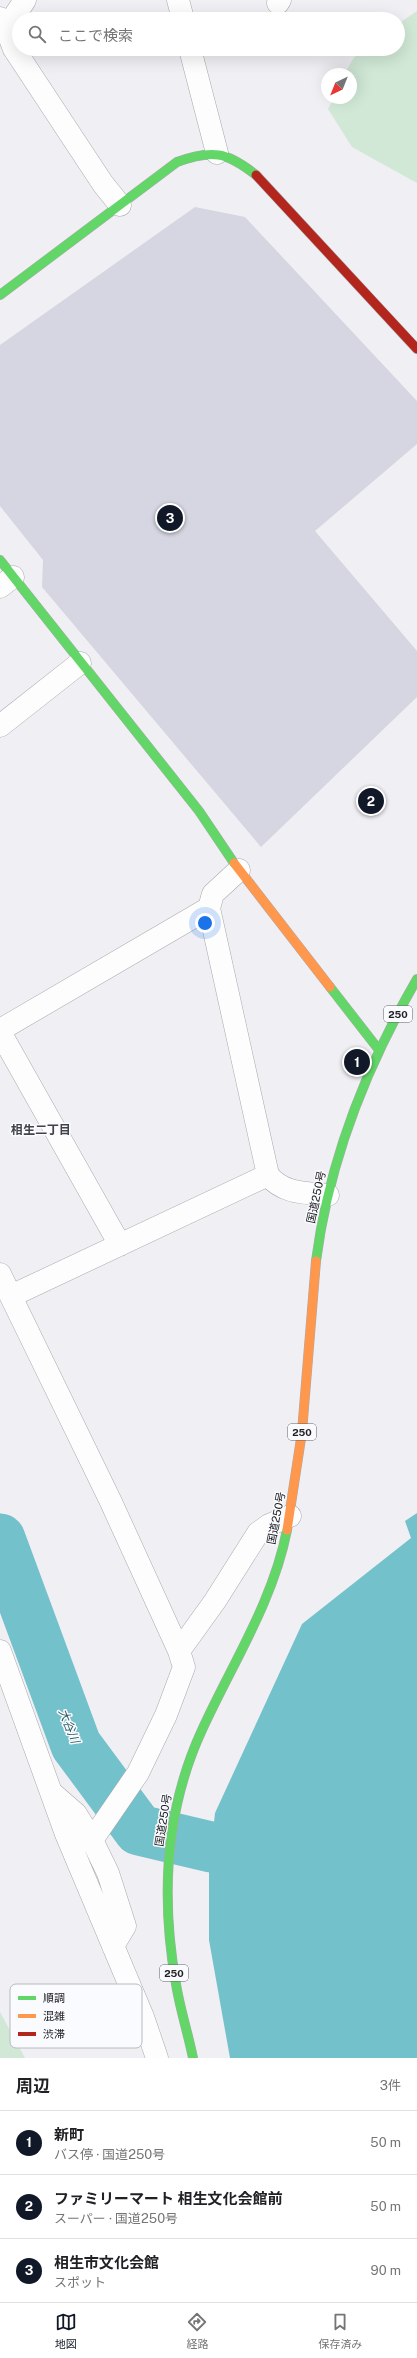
<!DOCTYPE html>
<html lang="ja">
<head>
<meta charset="utf-8">
<style>
	:root { --surface:#fff; --page:#f6f6f6; --text:#202124; --muted:#757577; --line:#e0e0e0; --accent:#111827 }
	body { margin:0; font-family:"Public Sans","Noto Sans JP",sans-serif; background:var(--page); color:var(--text) }
	.compass { position:absolute; left:321px; top:68px; width:36px; height:36px; border-radius:50%; background:var(--surface); box-shadow:0 4px 16px #0002; rotate:223deg }
	.you { position:absolute; left:205px; top:923px; width:14px; height:14px; margin:-10px; border:3px solid #fff; border-radius:50%; background:#1a73e8; box-shadow:0 0 0 6px #1a73e833 }
	.badge { display:grid; place-items:center; width:26px; height:26px; border-radius:50%; background:var(--accent); color:#fff; font-size:13px; font-weight:700 }
	.pin { position:absolute; translate:-50% -50%; border:2px solid #fff; box-shadow:0 1px 4px #0006 }
	.list { margin:0; padding:0; list-style:none }
	h2 { display:flex; justify-content:space-between; align-items:center; height:52px; margin:0; padding:0 16px; font-size:17px }
	h2 small { font-size:13px; font-weight:400; color:var(--muted) }
	.list li { display:grid; grid-template-columns:26px 1fr auto; gap:12px; align-items:center; box-sizing:border-box; height:64px; padding:0 16px; border-top:1px solid var(--line) }
	.list b { display:block; font-size:15px; white-space:nowrap }
	.list p { margin:0; font-size:13px; white-space:nowrap; color:var(--muted) }
	.list em { font-size:13px; font-style:normal; color:var(--muted) }
	.icon { flex:none; width:22px; height:22px; fill:none; stroke:currentColor; stroke-width:2; stroke-linecap:round; stroke-linejoin:round }
	.map { position:relative; flex:none; width:417px; height:2058px; overflow:hidden }
	.search { position:absolute; background:var(--surface); box-shadow:0 4px 16px #0002; left:12px; right:12px; top:12px; height:44px; display:flex; align-items:center; gap:10px; box-sizing:border-box; padding:0 14px; border-radius:22px; color:var(--muted); font-size:15px }
	.sheet { height:244px; background:var(--surface) }
	nav { display:flex; justify-content:space-around; align-items:center; box-sizing:border-box; height:56px; border-top:1px solid var(--line); background:var(--surface); font-size:11px; color:var(--muted) }
	nav a { display:grid; justify-items:center; gap:2px }
	nav .on { color:var(--accent) }
	.map>svg:first-child { display:block }
	.green { fill:#d1e8d6 }
	.water { fill:#72c1cb }
	.lines { fill:none; stroke-linecap:round; stroke-linejoin:round }
	.river { stroke:#72c1cb; stroke-width:51 }
	.building { fill:#d5d6e1 }
	.street-casing { stroke:#aaaaae; stroke-width:23 }
	.fast-casing { stroke:#aaaaae; stroke-width:10 }
	.slow-casing { stroke:#aaaaae; stroke-width:10 }
	.jam-casing { stroke:#aaaaae; stroke-width:10 }
	.street { stroke:#fdfdfd; stroke-width:22 }
	.fast { stroke:#63d668; stroke-width:9 }
	.slow { stroke:#ff974d; stroke-width:9 }
	.jam { stroke:#b3261e; stroke-width:9 }
	.labels { text-anchor:middle; stroke-width:3; stroke-linejoin:round; paint-order:stroke }
	.shield { fill:#fafbff; stroke:#626266; stroke-width:1 }
	.shield-label { font-size:10px; font-weight:bold; fill:#212124 }
	.street-label { font-size:11px; fill:#212124; stroke:#fafbff }
	.neighbourhood-label { font-size:12px; font-weight:bold; fill:#42434a; stroke:#fafbff }
	.water-label { font-size:12px; font-style:italic; fill:#2b5b60; stroke:#fafbff }
	.key { fill:#fafbff; stroke:#b9babd; stroke-width:1 }
	.key-label { font-size:11px; fill:#212124 }
</style>
</head>
<body>
<div class="map">
<svg width="417" height="2058" viewBox="0 0 417 2058">
	<rect width="100%" height="100%" fill="#efeff4"/>
	<!-- green -->
	<path class="green" d="M417 11V183L352 147 328 109 334 98H351V74H345C360 42 366 49 398 49V24Z
		M0 2012 25 2058H0Z"/>
	<!-- water -->
	<path class="water" d="M417 1513V2058H230L209 1940V1871L215 1813 302 1624 411 1538 405 1521Z"/>
	<g class="lines">
		<!-- river -->
		<path class="river" d="M0 1539 76 1745 139 1830 211 1847"/>
	</g>
	<!-- building -->
	<path class="building" d="M195 207 245 217 417 401V444L315 531 417 651V697L261 847 42 587 43 560 0 506V345Z"/>
	<g class="lines">
		<defs>
			<path id="street" d="M178 0 183 19
				M278 3 280 0
				M0 18 9 24V36L14 49 103 184 120 205
				M9 24 25 0
				M190 49 217 153
				M0 587 13 577
				M0 726 80 663
				M239 870 213 894 209 908 268 1175C283 1194 306 1193 328 1195
				M0 1030 209 908
				M0 1032 120 1245
				M0 1274 111 1502 179 1651 215 1601 258 1533 269 1525 290 1516
				M11 1296 268 1175
				M0 1651 66 1834 143 2017 157 2058
				M52 1793 76 1814 92 1840 108 1873 125 1926 113 1946
				M92 1840 138 1773 166 1715 184 1667 179 1651"/>
			<path id="fast" d="M0 295 177 162C212 149 227 152 256 175
				M0 560 199 811 234 863
				M330 987 379 1050
				M316 1261C329 1160 366 1067 417 979
				M193 2058C188 2033 180 2009 176 1984 161 1899 165 1810 202 1730 232 1664 273 1602 287 1530"/>
			<path id="slow" d="M234 863 330 987
				M287 1530 302 1432 316 1261"/>
			<path id="jam" d="M256 175 417 349"/>
		</defs>
		<!-- street casing -->
		<use href="#street" class="street-casing"/>
		<!-- fast casing -->
		<use href="#fast" class="fast-casing"/>
		<!-- slow casing -->
		<use href="#slow" class="slow-casing"/>
		<!-- jam casing -->
		<use href="#jam" class="jam-casing"/>
		<!-- street -->
		<use href="#street" class="street"/>
		<!-- fast -->
		<use href="#fast" class="fast"/>
		<!-- slow -->
		<use href="#slow" class="slow"/>
		<!-- jam -->
		<use href="#jam" class="jam"/>
	</g>
	<g class="labels">
		<!-- shield labels -->
		<g class="shield">
			<rect x="384" y="1006" width="28" height="16" rx="3"/>
			<rect x="288" y="1424" width="28" height="16" rx="3"/>
			<rect x="160" y="1965" width="28" height="16" rx="3"/>
		</g>
		<g class="shield-label">
			<text x="398" y="1018">250</text>
			<text x="302" y="1436">250</text>
			<text x="174" y="1977">250</text>
		</g>
		<!-- street labels -->
		<g class="street-label">
			<text transform="translate(316 1197) rotate(-78)" y="4">国道250号</text>
			<text transform="translate(276 1518) rotate(-79)" y="4">国道250号</text>
			<text transform="translate(163 1820) rotate(-81)" y="4">国道250号</text>
		</g>
		<!-- neighbourhood labels -->
		<g class="neighbourhood-label">
			<text x="41" y="1134">相生二丁目</text>
		</g>
		<!-- water labels -->
		<g class="water-label">
			<text transform="translate(69 1726) rotate(68)" y="4">大谷川</text>
		</g>
	</g>
	<!-- legend -->
	<rect x="10" y="1984" width="132" height="64" rx="6" class="key"/>
	<rect x="18" y="1996" width="18" height="4" fill="#63d668"/>
	<rect x="18" y="2014" width="18" height="4" fill="#ff974d"/>
	<rect x="18" y="2032" width="18" height="4" fill="#b3261e"/>
	<g class="key-label">
		<text x="43" y="2002">順調</text>
		<text x="43" y="2020">混雑</text>
		<text x="43" y="2038">渋滞</text>
	</g>
</svg>
<svg class="compass" viewBox="-18 -18 36 36"><path d="M0-13l5 13h-10z" fill="#e53935"/><path d="M0 13l5-13h-10z" fill="#757577"/></svg>
<div class="you"></div>
<div class="pin badge" style="left:357px;top:1062px">1</div>
<div class="pin badge" style="left:371px;top:801px">2</div>
<div class="pin badge" style="left:170px;top:518px">3</div>
<div class="search"><svg class="icon" aria-label="search" viewBox="0 0 24 24"><circle cx="10" cy="10" r="6"/><path d="M15 15l6 6"/></svg>ここで検索</div>
</div>
<section class="sheet">
<h2>周辺<small>3件</small></h2>
<ul class="list">
<li><span class="badge">1</span><div><b>新町</b><p>バス停 · 国道250号</p></div><em>50 m</em></li>
<li><span class="badge">2</span><div><b>ファミリーマート 相生文化会館前</b><p>スーパー · 国道250号</p></div><em>50 m</em></li>
<li><span class="badge">3</span><div><b>相生市文化会館</b><p>スポット</p></div><em>90 m</em></li>
</ul>
</section>
<nav>
<a class="on"><svg class="icon" aria-label="map" viewBox="0 0 24 24"><path d="M3 6l6-2 6 2 6-2v14l-6 2-6-2-6 2zM9 4v14M15 6v14"/></svg>地図</a>
<a><svg class="icon" aria-label="directions" viewBox="0 0 24 24"><path d="M12 3l9 9-9 9-9-9zM9 14v-3h6M13 9l2 2-2 2"/></svg>経路</a>
<a><svg class="icon" aria-label="saved" viewBox="0 0 24 24"><path d="M7 4h10v16l-5-4-5 4z"/></svg>保存済み</a>
</nav>
</body>
</html>
